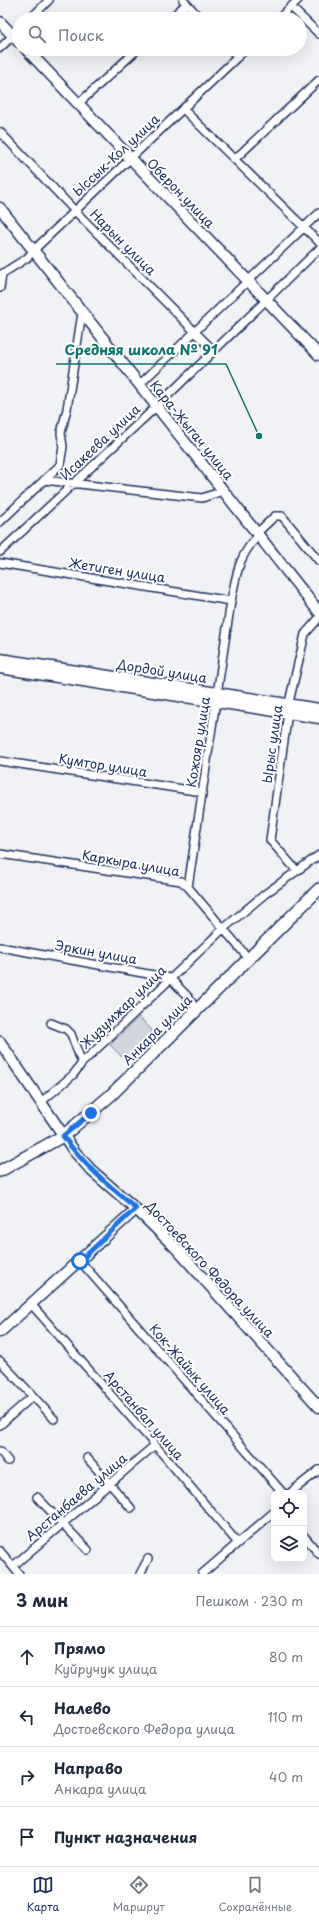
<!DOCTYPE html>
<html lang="ru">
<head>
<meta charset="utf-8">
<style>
	:root { --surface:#fff; --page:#f6f6f7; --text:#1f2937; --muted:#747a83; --line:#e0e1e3; --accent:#1b2f5e }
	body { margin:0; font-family:"Playpen Sans",sans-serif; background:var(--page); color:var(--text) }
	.controls { position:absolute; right:12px; bottom:12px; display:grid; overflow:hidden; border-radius:8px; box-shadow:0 4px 16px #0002 }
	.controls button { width:36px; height:36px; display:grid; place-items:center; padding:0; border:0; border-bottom:1px solid var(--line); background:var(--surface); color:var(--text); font:20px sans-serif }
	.stop { position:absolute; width:12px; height:12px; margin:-9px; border:3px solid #1a73e8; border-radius:50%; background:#fff }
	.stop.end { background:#1a73e8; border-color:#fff; box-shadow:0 1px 4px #0008 }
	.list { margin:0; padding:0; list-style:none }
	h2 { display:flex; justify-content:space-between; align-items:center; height:52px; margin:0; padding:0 16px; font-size:17px }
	h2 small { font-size:13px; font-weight:400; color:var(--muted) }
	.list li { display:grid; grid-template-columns:26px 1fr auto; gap:12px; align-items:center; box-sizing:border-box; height:60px; padding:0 16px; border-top:1px solid var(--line) }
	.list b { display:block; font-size:15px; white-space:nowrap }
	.list p { margin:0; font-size:13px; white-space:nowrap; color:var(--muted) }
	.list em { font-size:13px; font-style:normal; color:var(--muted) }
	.icon { flex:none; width:22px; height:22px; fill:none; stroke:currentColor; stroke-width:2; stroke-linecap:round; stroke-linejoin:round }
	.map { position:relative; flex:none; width:319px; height:1574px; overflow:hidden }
	.search { position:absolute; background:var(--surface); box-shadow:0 4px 16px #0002; left:12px; right:12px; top:12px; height:44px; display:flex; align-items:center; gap:10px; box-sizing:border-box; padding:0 14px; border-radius:22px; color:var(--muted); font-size:15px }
	.sheet { height:292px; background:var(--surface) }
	nav { display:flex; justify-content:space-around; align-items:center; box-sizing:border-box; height:56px; border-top:1px solid var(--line); background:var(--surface); font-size:11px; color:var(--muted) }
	nav a { display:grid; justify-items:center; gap:2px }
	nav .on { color:var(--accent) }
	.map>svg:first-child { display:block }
	.green { fill:#d2d6df; stroke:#76829e }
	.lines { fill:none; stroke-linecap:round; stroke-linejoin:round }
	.street-casing { stroke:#1b2f5e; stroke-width:10 }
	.secondary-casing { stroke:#1b2f5e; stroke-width:13 }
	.primary-casing { stroke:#1b2f5e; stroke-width:14 }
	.street { stroke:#fff; stroke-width:7 }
	.secondary { stroke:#fff; stroke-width:10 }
	.primary { stroke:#fff; stroke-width:11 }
	.route { stroke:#1a73e8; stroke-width:5 }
	.labels { text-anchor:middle; stroke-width:4; stroke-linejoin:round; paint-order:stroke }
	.street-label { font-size:13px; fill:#1b2f5e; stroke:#fff }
	.leader { fill:none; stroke:#0f766e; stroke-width:1.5 }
	.callout-dot { fill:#0f766e; stroke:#fff; stroke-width:1.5 }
	.callout-label { font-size:14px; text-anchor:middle; font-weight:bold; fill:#0f766e; stroke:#fff; stroke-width:4; stroke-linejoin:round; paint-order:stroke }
</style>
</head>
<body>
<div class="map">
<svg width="319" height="1574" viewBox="0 0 319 1574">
	<rect width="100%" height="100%" fill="#f1f2f5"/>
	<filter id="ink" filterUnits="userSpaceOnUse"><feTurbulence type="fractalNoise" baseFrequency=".025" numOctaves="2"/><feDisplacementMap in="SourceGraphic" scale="8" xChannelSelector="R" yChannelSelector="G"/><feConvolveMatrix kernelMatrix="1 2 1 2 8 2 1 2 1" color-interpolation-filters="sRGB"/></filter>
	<g filter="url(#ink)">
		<!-- green -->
		<path class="green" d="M139 1017 153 1031 124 1059 110 1045Z"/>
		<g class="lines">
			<defs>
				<path id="street" d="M183 0 201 19
					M291 7 319 34
					M30 19 49 0
					M170 19 186 4
					M278 19 298 0
					M0 48 19 30
					M230 49 238 57
					M78 104 138 49
					M183 109 319 242
					M0 132 75 211 214 351
					M235 159 319 80
					M0 275 27 258 39 245 246 49
					M0 288 2 274
					M139 385 319 213
					M44 480 202 498 223 491
					M0 522 60 465 63 447 61 433 67 409 82 313
					M257 533 275 516H282L319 561
					M0 552 156 407 319 249
					M0 563 231 601
					M0 761 202 792
					M0 854 181 881 188 887 249 959
					M297 871 270 840 290 698 305 634 319 618
					M188 887 231 601C237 573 238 556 259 535
					M0 947 170 978 189 998 197 1011
					M51 1023 66 1029 71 1034 82 1063
					M41 1102 73 1075 82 1063 223 929 265 894 319 855
					M80 1261 283 1493
					M31 1304 155 1445 237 1542
					M0 1361 33 1396 0 1425
					M33 1396 54 1419
					M0 1451 8 1461
					M87 1458 131 1508
					M290 1493 319 1470
					M37 1497 88 1550
					M304 1536 319 1554
					M0 1551 19 1574
					M13 1566 155 1445
					M140 1574 148 1559
					M202 1574 274 1512"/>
				<path id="secondary" d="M0 22 19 42
					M26 49 319 355
					M0 208 319 612
					M0 659 319 709
					M0 668 319 718
					M0 1042 74 1151 92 1171 136 1209 175 1247 319 1407
					M0 1332 136 1209"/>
				<path id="primary" d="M0 1171 63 1136 111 1095 319 889"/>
			</defs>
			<!-- street casing -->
			<use href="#street" class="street-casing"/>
			<!-- secondary casing -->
			<use href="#secondary" class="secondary-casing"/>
			<!-- primary casing -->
			<use href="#primary" class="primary-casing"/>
			<!-- street -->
			<use href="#street" class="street"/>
			<!-- secondary -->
			<use href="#secondary" class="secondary"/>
			<!-- primary -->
			<use href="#primary" class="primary"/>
		</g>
	</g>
	<g class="lines" filter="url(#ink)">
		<!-- route -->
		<path class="route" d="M80 1261 136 1208C109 1186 83 1164 63 1136L91 1113"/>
	</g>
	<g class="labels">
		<!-- street labels -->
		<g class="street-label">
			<text transform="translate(116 155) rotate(-43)" y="5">Ыссык-Кол улица</text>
			<text transform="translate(181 193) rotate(46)" y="5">Оберон улица</text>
			<text transform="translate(123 242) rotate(45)" y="5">Нарын улица</text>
			<text transform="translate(192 430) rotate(51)" y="5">Кара-Жыгач улица</text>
			<text transform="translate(100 442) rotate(-43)" y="5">Исакеева улица</text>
			<text transform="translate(117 570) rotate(9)" y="5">Жетиген улица</text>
			<text transform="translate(162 671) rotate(9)" y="5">Дордой улица</text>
			<text transform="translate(198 742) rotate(-81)" y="5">Кожояр улица</text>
			<text transform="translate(272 744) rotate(-82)" y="5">Ырыс улица</text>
			<text transform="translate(103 765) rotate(9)" y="5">Кумтор улица</text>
			<text transform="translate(131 863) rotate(10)" y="5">Каркыра улица</text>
			<text transform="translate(96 952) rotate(10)" y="5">Эркин улица</text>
			<text transform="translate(123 1007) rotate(-44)" y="5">Жузумжар улица</text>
			<text transform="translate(157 1030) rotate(-45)" y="5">Анкара улица</text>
			<text transform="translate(210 1269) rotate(47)" y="5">Достоевского Федора улица</text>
			<text transform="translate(190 1369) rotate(49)" y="5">Кок-Жайык улица</text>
			<text transform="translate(144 1415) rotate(49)" y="5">Арстанбап улица</text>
			<text transform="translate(76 1497) rotate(-40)" y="5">Арстанбаева улица</text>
		</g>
	</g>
	<!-- callouts -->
	<path class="leader" d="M259 436L226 364H56"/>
	<circle class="callout-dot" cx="259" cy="436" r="4"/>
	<g class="callout-label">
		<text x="141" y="355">Средняя школа № 91</text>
	</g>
</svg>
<div class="controls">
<button><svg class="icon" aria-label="locate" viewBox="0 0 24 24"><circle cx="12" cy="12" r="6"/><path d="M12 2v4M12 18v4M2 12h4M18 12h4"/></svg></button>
<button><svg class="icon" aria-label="layers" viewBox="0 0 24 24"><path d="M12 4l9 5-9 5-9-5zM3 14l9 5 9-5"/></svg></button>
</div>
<div class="stop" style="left:80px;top:1261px"></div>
<div class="stop end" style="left:91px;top:1113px"></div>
<div class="search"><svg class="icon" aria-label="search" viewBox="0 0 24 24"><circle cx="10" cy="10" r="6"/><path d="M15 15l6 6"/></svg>Поиск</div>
</div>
<section class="sheet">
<h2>3 мин<small>Пешком · 230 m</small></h2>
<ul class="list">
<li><svg class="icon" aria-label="ahead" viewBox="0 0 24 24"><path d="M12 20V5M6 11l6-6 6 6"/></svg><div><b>Прямо</b><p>Куйручук улица</p></div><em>80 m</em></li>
<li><svg class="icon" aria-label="left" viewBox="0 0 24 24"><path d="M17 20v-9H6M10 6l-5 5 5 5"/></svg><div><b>Налево</b><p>Достоевского Федора улица</p></div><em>110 m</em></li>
<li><svg class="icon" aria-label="right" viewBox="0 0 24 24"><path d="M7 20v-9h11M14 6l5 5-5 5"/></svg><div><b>Направо</b><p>Анкара улица</p></div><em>40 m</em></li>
<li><svg class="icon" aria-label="arrive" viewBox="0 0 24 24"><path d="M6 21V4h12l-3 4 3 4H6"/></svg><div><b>Пункт назначения</b></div></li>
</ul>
</section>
<nav>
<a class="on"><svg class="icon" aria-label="map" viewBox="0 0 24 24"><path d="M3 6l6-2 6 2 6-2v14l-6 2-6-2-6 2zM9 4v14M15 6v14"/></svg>Карта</a>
<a><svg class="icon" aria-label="directions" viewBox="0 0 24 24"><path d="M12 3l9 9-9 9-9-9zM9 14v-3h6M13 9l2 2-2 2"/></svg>Маршрут</a>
<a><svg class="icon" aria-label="saved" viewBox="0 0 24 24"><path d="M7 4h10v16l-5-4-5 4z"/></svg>Сохранённые</a>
</nav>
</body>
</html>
